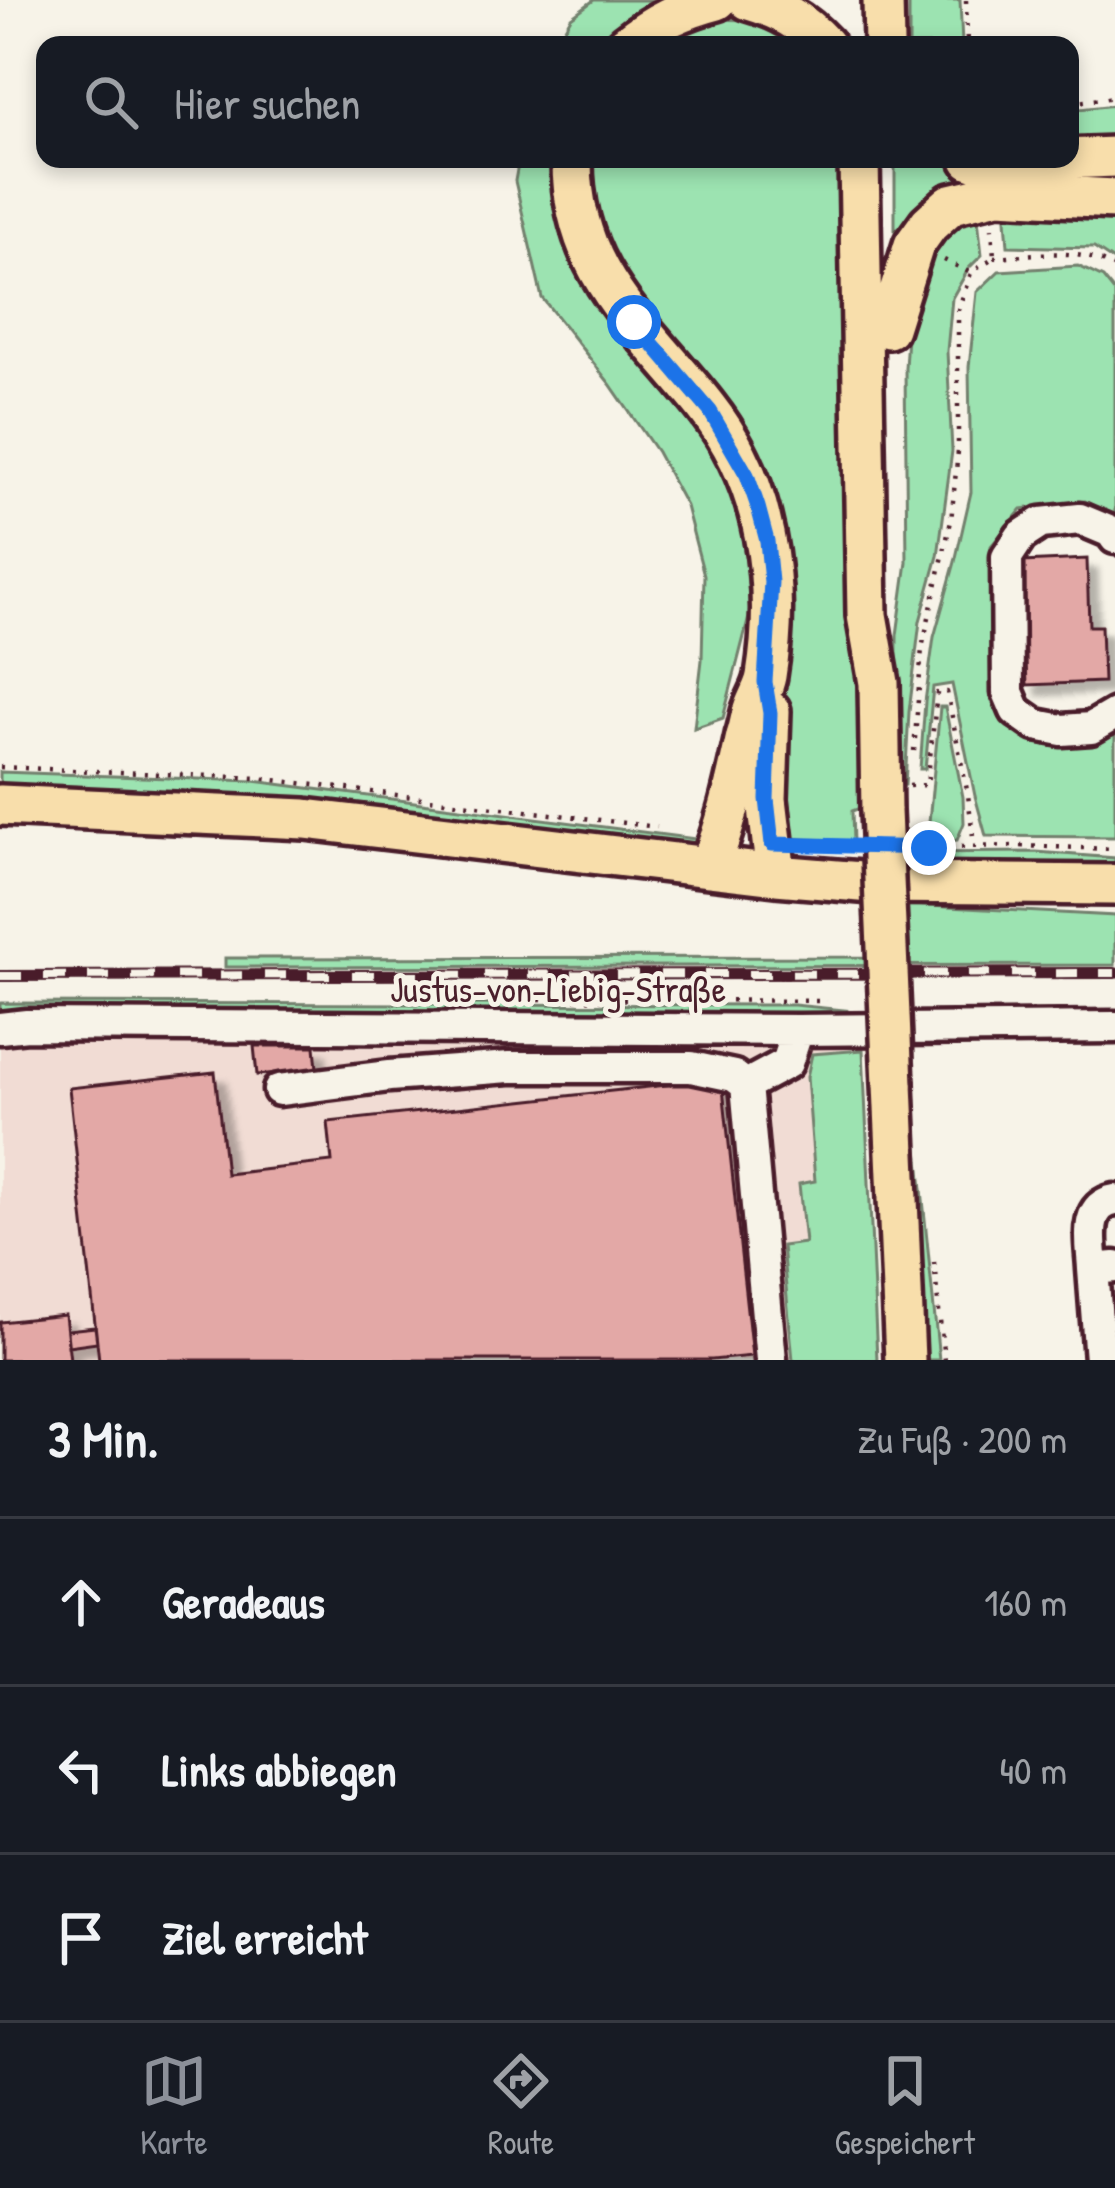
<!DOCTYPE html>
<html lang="de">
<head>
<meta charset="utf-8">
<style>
	:root { --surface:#171b24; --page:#242831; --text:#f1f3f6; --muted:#9ea1a6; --line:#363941; --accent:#8c9099 }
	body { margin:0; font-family:"Patrick Hand",sans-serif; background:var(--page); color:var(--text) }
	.stop { position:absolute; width:36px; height:36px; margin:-27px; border:9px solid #1a73e8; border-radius:50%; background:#fff }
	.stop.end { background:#1a73e8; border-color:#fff; box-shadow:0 3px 12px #0008 }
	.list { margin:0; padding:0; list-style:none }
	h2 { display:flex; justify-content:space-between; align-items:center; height:156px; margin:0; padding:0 48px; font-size:51px }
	h2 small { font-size:39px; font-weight:400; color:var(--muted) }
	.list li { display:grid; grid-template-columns:78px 1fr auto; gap:36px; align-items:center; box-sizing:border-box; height:168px; padding:0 48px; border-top:3px solid var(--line) }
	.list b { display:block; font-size:45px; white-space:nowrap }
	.list em { font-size:39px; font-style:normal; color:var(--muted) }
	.icon { flex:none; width:66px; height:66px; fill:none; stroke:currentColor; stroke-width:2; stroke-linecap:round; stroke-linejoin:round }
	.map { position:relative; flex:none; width:1115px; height:1360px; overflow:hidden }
	.search { position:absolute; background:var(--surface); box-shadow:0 6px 18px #0003; left:36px; right:36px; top:36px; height:132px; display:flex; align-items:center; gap:30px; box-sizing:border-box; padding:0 42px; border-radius:24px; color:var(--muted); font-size:45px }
	.sheet { height:660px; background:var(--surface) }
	nav { display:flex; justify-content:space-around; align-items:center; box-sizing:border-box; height:168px; border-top:3px solid var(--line); background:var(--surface); font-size:33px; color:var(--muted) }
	nav a { display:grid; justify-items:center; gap:6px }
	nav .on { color:var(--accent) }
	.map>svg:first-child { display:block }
	.built { fill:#f1dcd4 }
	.green { fill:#9ce3b1; stroke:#73816e; stroke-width:3 }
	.building { fill:#e3a8a6; stroke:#4a1f2b; stroke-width:3; filter:url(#shadow) }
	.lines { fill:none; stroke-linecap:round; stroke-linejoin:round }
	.minor-casing { stroke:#4a1f2b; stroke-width:39 }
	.major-casing { stroke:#4a1f2b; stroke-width:48 }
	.path { stroke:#4a1f2b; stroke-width:4.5; stroke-dasharray:3 9; stroke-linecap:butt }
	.minor { stroke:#f7f3e8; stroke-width:30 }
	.major { stroke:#f8deab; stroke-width:39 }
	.rail-casing { stroke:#4a1f2b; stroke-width:12 }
	.rail { stroke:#f7f3e8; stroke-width:8; stroke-dasharray:22; stroke-linecap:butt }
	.major-bridge-casing { stroke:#4a1f2b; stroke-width:48; stroke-linecap:butt }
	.major-bridge { stroke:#f8deab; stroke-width:39 }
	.route { stroke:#1a73e8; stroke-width:15 }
	.labels { text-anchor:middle; stroke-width:10; stroke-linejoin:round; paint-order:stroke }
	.street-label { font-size:36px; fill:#4a1f2b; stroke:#f7f3e8 }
</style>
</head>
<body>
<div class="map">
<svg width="1115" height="1360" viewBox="0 0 1115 1360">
	<defs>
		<filter id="shadow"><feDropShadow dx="10" dy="10" stdDeviation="3" flood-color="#0004"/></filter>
	</defs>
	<rect width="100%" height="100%" fill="#f7f3e8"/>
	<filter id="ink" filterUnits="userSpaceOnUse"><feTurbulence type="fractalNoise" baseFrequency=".00833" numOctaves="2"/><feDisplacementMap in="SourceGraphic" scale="24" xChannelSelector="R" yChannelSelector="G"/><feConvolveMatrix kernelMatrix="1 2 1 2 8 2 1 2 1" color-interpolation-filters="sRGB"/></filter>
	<g filter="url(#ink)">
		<!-- built -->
		<path class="built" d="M0 1031 862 1036 877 1360H0Z"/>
		<!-- green -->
		<path class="green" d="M594 0H667L652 5 600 45H555L571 17Z
			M909 0H960L962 45H909Z
			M702 19 757 20 793 45H647Z
			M1115 105V143L1070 151V110Z
			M519 159H555L553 203 571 265 599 311 691 424 719 464 737 508 746 561 750 613 723 718 694 728 702 660 704 575 686 506 657 452 610 384 542 298 515 181Z
			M590 159H844L860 808 852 811 853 842 780 838 778 793 785 610 771 501 604 254 590 194Z
			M895 159H936L972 170 1113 168 1114 191 999 180 895 249Z
			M1005 204 1115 212V262L1094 248 1008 246Z
			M977 209 982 255 969 268 952 298 947 351 952 451 938 556 920 621 909 712 905 785 896 787 897 635 907 562 905 368 910 289 926 246Z
			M1078 266 1103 278 1115 293V517L1085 501 1022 509 991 546 994 698 1007 727 1034 742 1072 746 1115 735V837L986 836 975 796 952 684 933 687 925 769H920L925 702 934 637 955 562 971 492 969 367 977 292 999 271Z
			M940 707H945L963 797 964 823 957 840 927 843Z
			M0 772 254 781 711 841 708 854 0 793Z
			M1036 852 1115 858V863L916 865V853Z
			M873 903 1115 916V965L225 967V958L875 957Z
			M0 1003 794 1005 845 1010 841 1013 329 1010 0 1012Z
			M863 1050 877 1360H793L782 1246 805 1243 799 1184 815 1181 807 1077 812 1054Z
			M913 1099 939 1360H921Z"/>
		<!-- building -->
		<path class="building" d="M1087 559 1089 626H1101L1103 682 1027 685 1022 562Z
			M254 1046H315L317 1069 257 1075Z
			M215 1072 226 1174 332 1162 328 1122 722 1079 752 1356 712 1360H99L69 1088Z
			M65 1315 70 1360H0V1322Z
			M95 1327 97 1342 68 1346 67 1330Z"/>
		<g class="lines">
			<defs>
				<path id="minor" d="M1115 538 1111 532 1080 519 1041 523 1021 536 1007 557 1008 692 1016 711 1036 725 1062 730 1091 728 1115 714
					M0 1028 27 1025 798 1030 1115 1027
					M746 1085 787 1063 798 1030
					M279 1090 389 1076 510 1067H691L734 1076 746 1085 771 1360
					M1093 1269C1092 1244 1082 1206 1115 1200
					M1100 1360 1093 1269 1115 1267"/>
				<path id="major" d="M749 0C780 9 802 21 824 45
					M883 0 884 45
					M626 45C655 22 682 9 717 0
					M572 159C571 274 643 326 707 408 766 483 781 583 766 676 764 688 757 698 753 710 750 718 749 728 746 736 736 781 727 825 709 867
					M859 159 867 615 879 683 881 811
					M971 159 980 162 1115 157
					M888 328 914 245 929 224 951 204 998 193 1115 199
					M770 711 767 799 776 875
					M0 805 305 819 776 875 873 883 1115 885
					M893 1084 905 1360"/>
			</defs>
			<!-- minor casing -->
			<use href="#minor" class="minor-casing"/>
			<!-- major casing -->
			<use href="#major" class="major-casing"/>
			<!-- path -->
			<path class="path" d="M966 0 967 45
				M1070 103 1115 97
				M994 257C1037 255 1076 246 1115 268
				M944 260 971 273
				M914 751 922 648 951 521 958 451V310L971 273 994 257 992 228
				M0 767 258 778 657 827
				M909 786 927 785 937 693 947 692 968 795 974 845
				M913 848 1017 846 1115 849
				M407 998 827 1001
				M934 1262 944 1360"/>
			<!-- minor -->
			<use href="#minor" class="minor"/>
			<!-- major -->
			<use href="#major" class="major"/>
			<defs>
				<path id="rail" d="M0 976 1115 973"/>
			</defs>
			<!-- rail casing -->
			<use href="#rail" class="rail-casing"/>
			<!-- rail -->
			<use href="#rail" class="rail"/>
			<defs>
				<path id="major-bridge" d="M881 811 893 1084"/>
			</defs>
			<!-- major-bridge casing -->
			<use href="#major-bridge" class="major-bridge-casing"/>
			<!-- major-bridge -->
			<use href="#major-bridge" class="major-bridge"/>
		</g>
	</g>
	<g class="lines" filter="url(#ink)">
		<!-- route -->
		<path class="route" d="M634 322 710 411 747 475 758 507 767 541 771 582 765 682 770 713 767 799 772 844 929 848"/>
	</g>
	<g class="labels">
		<!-- street labels -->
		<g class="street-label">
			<text x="558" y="1002">Justus-von-Liebig-Straße</text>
		</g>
	</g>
</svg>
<div class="stop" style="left:634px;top:322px"></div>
<div class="stop end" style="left:929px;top:848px"></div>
<div class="search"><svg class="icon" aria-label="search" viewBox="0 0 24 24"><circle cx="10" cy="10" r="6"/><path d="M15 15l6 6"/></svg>Hier suchen</div>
</div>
<section class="sheet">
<h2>3 Min.<small>Zu Fuß · 200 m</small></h2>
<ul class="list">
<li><svg class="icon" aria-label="ahead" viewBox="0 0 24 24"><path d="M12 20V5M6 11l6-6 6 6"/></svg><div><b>Geradeaus</b></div><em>160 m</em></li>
<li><svg class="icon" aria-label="left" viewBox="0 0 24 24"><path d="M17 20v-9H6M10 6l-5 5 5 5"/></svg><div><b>Links abbiegen</b></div><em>40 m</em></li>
<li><svg class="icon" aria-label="arrive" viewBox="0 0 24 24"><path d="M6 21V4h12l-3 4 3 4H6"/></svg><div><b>Ziel erreicht</b></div></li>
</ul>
</section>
<nav>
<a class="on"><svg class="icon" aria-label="map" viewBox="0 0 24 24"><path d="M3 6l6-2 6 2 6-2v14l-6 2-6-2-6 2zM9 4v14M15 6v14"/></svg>Karte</a>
<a><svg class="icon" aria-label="directions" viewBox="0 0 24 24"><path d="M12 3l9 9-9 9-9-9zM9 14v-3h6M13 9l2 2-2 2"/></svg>Route</a>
<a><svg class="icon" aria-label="saved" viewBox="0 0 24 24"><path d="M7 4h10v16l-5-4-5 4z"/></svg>Gespeichert</a>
</nav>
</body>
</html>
